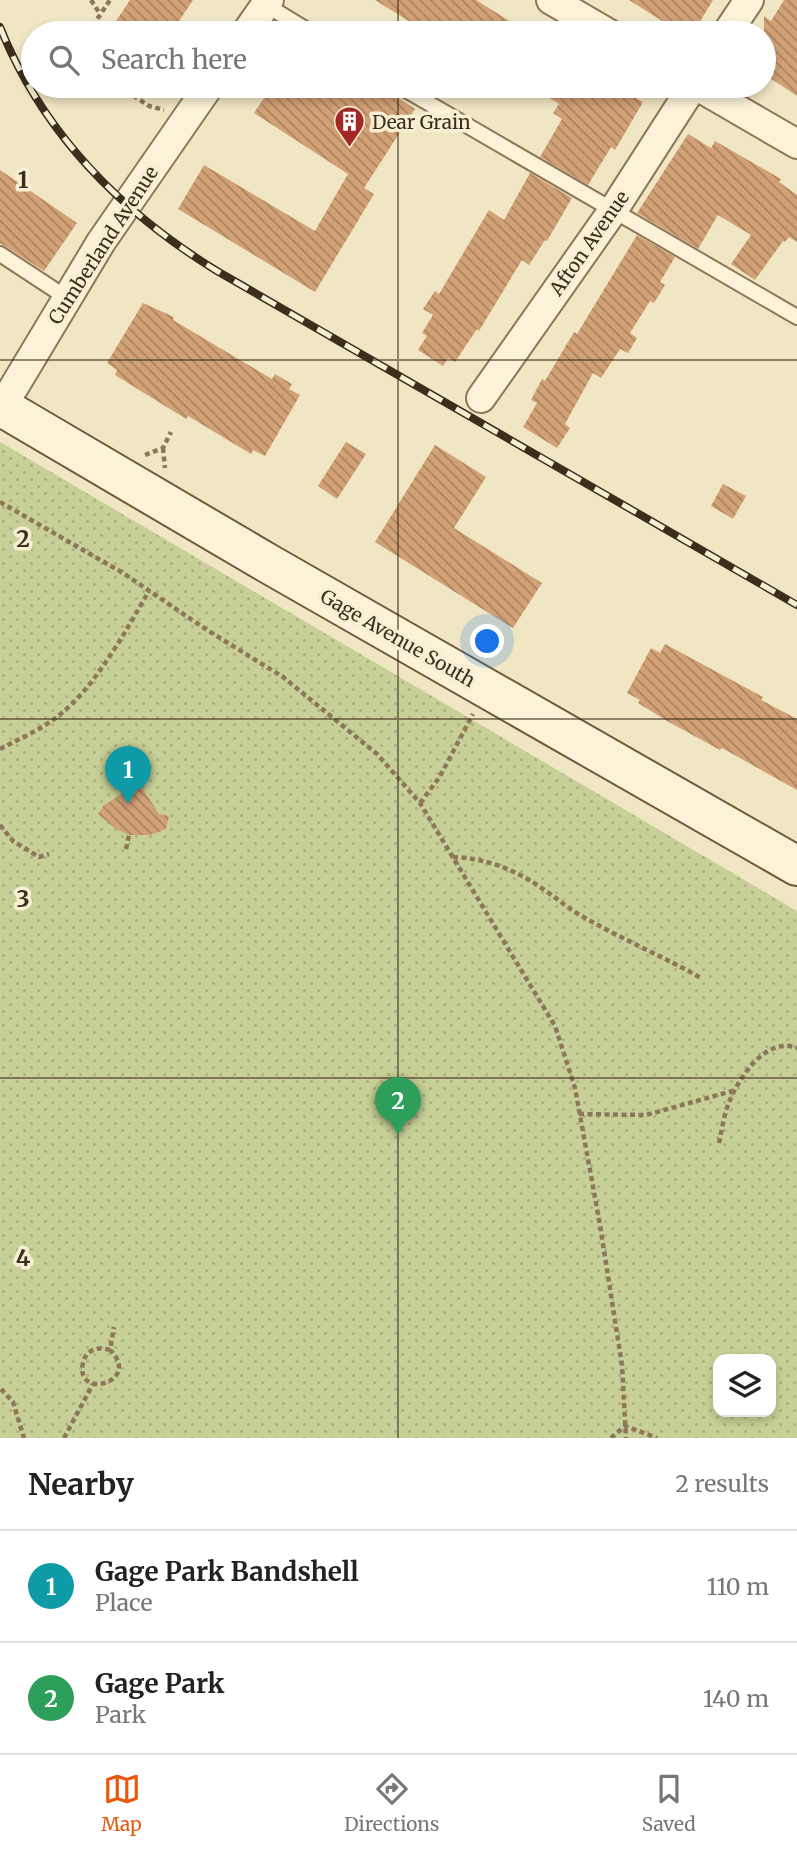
<!DOCTYPE html>
<html lang="en">
<head>
<meta charset="utf-8">
<style>
	:root { --surface:#fff; --page:#f2f2f2; --text:#222; --muted:#767676; --line:#e0e0e0; --accent:#ea580c }
	body { margin:0; font-family:Merriweather,serif; background:var(--page); color:var(--text) }
	.controls { position:absolute; right:21px; bottom:21px; display:grid; overflow:hidden; border-radius:14px; box-shadow:0 4px 10px #0003 }
	.controls button { width:63px; height:63px; display:grid; place-items:center; padding:0; border:0; border-bottom:2px solid var(--line); background:var(--surface); color:var(--text); font:35px sans-serif }
	.you { position:absolute; left:488px; top:642px; width:24px; height:24px; margin:-18px; border:5px solid #fff; border-radius:50%; background:#1a73e8; box-shadow:0 0 0 10px #1a73e833 }
	.badge { display:grid; place-items:center; width:46px; height:46px; border-radius:50%; background:var(--accent); color:#fff; font-size:23px; font-weight:700 }
	.pin { position:absolute; translate:-50% -58px; filter:drop-shadow(0 2px 4px #0008) }
	.pin::after { content:''; position:absolute; top:37px; width:24px; height:21px; background:inherit; clip-path:polygon(0 0,100% 0,50% 100%) }
	.list { margin:0; padding:0; list-style:none }
	h2 { display:flex; justify-content:space-between; align-items:center; height:91px; margin:0; padding:0 28px; font-size:30px }
	h2 small { font-size:23px; font-weight:400; color:var(--muted) }
	.list li { display:grid; grid-template-columns:46px 1fr auto; gap:21px; align-items:center; box-sizing:border-box; height:112px; padding:0 28px; border-top:2px solid var(--line) }
	.list b { display:block; font-size:26px; white-space:nowrap }
	.list p { margin:0; font-size:23px; white-space:nowrap; color:var(--muted) }
	.list em { font-size:23px; font-style:normal; color:var(--muted) }
	.icon { flex:none; width:38px; height:38px; fill:none; stroke:currentColor; stroke-width:2; stroke-linecap:round; stroke-linejoin:round }
	.map { position:relative; flex:none; width:797px; height:1438px; overflow:hidden }
	.search { position:absolute; background:var(--surface); box-shadow:0 4px 10px #0003; left:21px; right:21px; top:21px; height:77px; display:flex; align-items:center; gap:18px; box-sizing:border-box; padding:0 24px; border-radius:38px; color:var(--muted); font-size:26px }
	.sheet { height:315px; background:var(--surface) }
	nav { display:flex; justify-content:space-around; align-items:center; box-sizing:border-box; height:98px; border-top:2px solid var(--line); background:var(--surface); font-size:19px; color:var(--muted) }
	nav a { display:grid; justify-items:center; gap:4px }
	nav .on { color:var(--accent) }
	.map>svg:first-child { display:block }
	.park { fill:url(#park-dots); fill-rule:evenodd }
	.building { fill:url(#building-back-hatch) }
	.lines { fill:none; stroke-linecap:round; stroke-linejoin:round }
	.lane-casing { stroke:#8d7758; stroke-width:18 }
	.street-casing { stroke:#8d7758; stroke-width:32 }
	.secondary-casing { stroke:#6f583b; stroke-width:42 }
	.path { stroke:#8d7758; stroke-width:4.5; stroke-dasharray:5 3.5; stroke-linecap:butt }
	.lane { stroke:#fbf2d7; stroke-width:14 }
	.street { stroke:#fbf2d7; stroke-width:28 }
	.secondary { stroke:#fbf2d7; stroke-width:38 }
	.rail-casing { stroke:#3c2e1d; stroke-width:8 }
	.rail { stroke:#f8efd3; stroke-width:5; stroke-dasharray:16; stroke-linecap:butt }
	.grid { fill:none; stroke:#3c2e1d; stroke-width:2; stroke-opacity:0.55 }
	.labels { text-anchor:middle; stroke-width:7; stroke-linejoin:round; paint-order:stroke }
	.poi-label { font-size:19px; fill:#3c2e1d; stroke:#f8efd3; text-anchor:start }
	.street-label { font-size:19px; fill:#3c2e1d; stroke:#f8efd3 }
	.grid-label { font-size:23px; text-anchor:middle; font-weight:bold; fill:#3c2e1d; stroke:#f8efd3; stroke-width:7; stroke-linejoin:round; paint-order:stroke }
</style>
</head>
<body>
<div class="map">
<svg width="797" height="1438" viewBox="0 0 797 1438">
	<defs>
		<pattern id="park-dots" width="8" height="8" patternUnits="userSpaceOnUse" patternTransform="scale(1.75)"><rect width="8" height="8" fill="#c7d096"/><path d="M2 2h.1M6 6h.1" fill="none" stroke="#acb381" stroke-width="1.8" stroke-linecap="round"/></pattern>
		<pattern id="building-back-hatch" width="6" height="6" patternUnits="userSpaceOnUse" patternTransform="scale(1.75)"><rect width="6" height="6" fill="#d2a176"/><path d="M-1 5l2 2M0 0l6 6M5-1l2 2" fill="none" stroke="#ac8460"/></pattern>
	</defs>
	<rect width="100%" height="100%" fill="#f1e6c3"/>
	<!-- park -->
	<path class="park" d="M0 442 797 911V1438H0ZM718 1359H771V1412H718Z"/>
	<!-- building -->
	<path class="building" d="M130 0H193L171 33H108Z
		M375 0H476L529 33H439L429 27 426 32Z
		M629 0H713L693 33H681Z
		M784 0H797V96L764 74V16L771 21Z
		M272 86H380L415 109 364 188 374 194 315 292 178 209 204 165 315 231 348 174 254 113Z
		M531 86H616L643 102 615 150 611 147 588 185 540 157 562 119 553 113 559 104Z
		M688 134 711 148 715 141 781 179 779 182 797 195V242L789 237 785 242 783 241 755 280 731 264 751 235 718 215 698 249 637 213Z
		M0 170 77 223 44 271 0 243Z
		M530 173 572 198 547 241 545 240 529 265 522 260 479 331 477 329 455 362 448 358 443 366 418 350 427 336 422 333 433 315 423 309 435 291 439 294 489 210 504 220Z
		M637 235 675 257 660 282 665 285 654 303 650 301 630 333 637 338 628 353 620 349 601 378 593 373 565 424 570 428 557 448 523 427 537 403 531 400 542 379 545 381 574 332 577 334Z
		M143 303 174 317 173 320 272 379 275 374 292 384 289 389 300 395 265 456 253 450 251 454 188 416 186 419 115 375 117 370 107 363Z
		M346 442 366 454 337 499 318 486Z
		M435 445 486 477 454 528 542 583 513 628 375 542Z
		M723 484 746 496 733 519 711 506Z
		M665 644 763 697 761 700 797 719V790L722 748 720 750 667 721 638 703 640 700 627 693 651 648 660 653Z
		M139 783 159 814 169 816 166 829 159 832 149 835H129L116 829 98 814 104 805Z"/>
	<g class="lines">
		<defs>
			<path id="lane" d="M266 5 312 33
				M399 86 797 317
				M0 254 67 298"/>
			<path id="street" d="M551 0 608 33
				M246 33 269 0
				M727 33 749 0
				M697 86 797 144
				M481 398 614 209 693 86
				M2 407 101 242 209 86"/>
			<path id="secondary" d="M0 406 269 564 797 866"/>
		</defs>
		<!-- lane casing -->
		<use href="#lane" class="lane-casing"/>
		<!-- street casing -->
		<use href="#street" class="street-casing"/>
		<!-- secondary casing -->
		<use href="#secondary" class="secondary-casing"/>
		<!-- path -->
		<path class="path" d="M91 0 100 14
			M88 33 110 0
			M119 86 149 106 164 110
			M163 448 165 468
			M145 455 163 448 171 432
			M0 502 123 573 207 630 283 677 377 754 420 803 555 1026 575 1088 600 1225 622 1365 626 1438
			M0 749C19 739 40 730 57 717 95 688 125 632 149 591
			M420 803 439 778 473 714
			M0 825 13 841 39 857 49 854
			M126 849 129 835
			M453 857C486 858 516 870 543 889 558 899 571 911 587 919 624 940 664 957 701 978
			M579 1114 646 1115 736 1090
			M719 1143C722 1129 724 1114 730 1100 740 1076 767 1036 797 1048
			M110 1350C99 1346 86 1349 83 1363 74 1401 143 1382 110 1350L114 1327
			M1 1389 13 1402 24 1438
			M64 1438 93 1384
			M611 1438 625 1426 657 1438"/>
		<!-- lane -->
		<use href="#lane" class="lane"/>
		<!-- street -->
		<use href="#street" class="street"/>
		<!-- secondary -->
		<use href="#secondary" class="secondary"/>
		<defs>
			<path id="rail" d="M0 27C42 132 121 212 217 271L797 605"/>
		</defs>
		<!-- rail casing -->
		<use href="#rail" class="rail-casing"/>
		<!-- rail -->
		<use href="#rail" class="rail"/>
	</g>
	<!-- grid -->
	<path class="grid" d="M398 0V33M398 86V1438M0 360H797M0 719H797M0 1078H797"/>
	<!-- icons -->
	<defs>
		<symbol id="building-pin" viewBox="-11 -11 22 30"><path d="M0 17L-7.5 6A9.5 9.5 0 1 1 7.5 6Z" fill="#a12823" stroke="#f8efd3"/><path d="M-4-6H4V6H1V3H-1V6H-4ZM-2.5-4.3h1.7v1.8h-1.7ZM.8-4.3h1.7v1.8H.8ZM-2.5-1h1.7V.8h-1.7ZM.8-1h1.7V.8H.8Z" fill="#fff"/></symbol>
	</defs>
	<g fill-rule="evenodd">
		<use href="#building-pin" x="332" y="104" width="35" height="47"/>
	</g>
	<g class="labels">
		<!-- poi labels -->
		<g class="poi-label">
			<text x="372" y="129">Dear Grain</text>
		</g>
		<!-- street labels -->
		<g class="street-label">
			<text transform="translate(589 243) rotate(-55)" y="7">Afton Avenue</text>
			<text transform="translate(103 245) rotate(-57)" y="7">Cumberland Avenue</text>
			<text transform="translate(398 638) rotate(30)" y="7">Gage Avenue South</text>
		</g>
	</g>
	<g class="grid-label">
		<text x="23" y="188">1</text>
		<text x="23" y="547">2</text>
		<text x="23" y="907">3</text>
		<text x="23" y="1266">4</text>
	</g>
</svg>
<div class="controls">
<button><svg class="icon" aria-label="layers" viewBox="0 0 24 24"><path d="M12 4l9 5-9 5-9-5zM3 14l9 5 9-5"/></svg></button>
</div>
<div class="you"></div>
<div class="pin badge" style="left:128px;top:804px;background:#0f9aa8">1</div>
<div class="pin badge" style="left:398px;top:1135px;background:#2e9e5b">2</div>
<div class="search"><svg class="icon" aria-label="search" viewBox="0 0 24 24"><circle cx="10" cy="10" r="6"/><path d="M15 15l6 6"/></svg>Search here</div>
</div>
<section class="sheet">
<h2>Nearby<small>2 results</small></h2>
<ul class="list">
<li><span class="badge" style="background:#0f9aa8">1</span><div><b>Gage Park Bandshell</b><p>Place</p></div><em>110 m</em></li>
<li><span class="badge" style="background:#2e9e5b">2</span><div><b>Gage Park</b><p>Park</p></div><em>140 m</em></li>
</ul>
</section>
<nav>
<a class="on"><svg class="icon" aria-label="map" viewBox="0 0 24 24"><path d="M3 6l6-2 6 2 6-2v14l-6 2-6-2-6 2zM9 4v14M15 6v14"/></svg>Map</a>
<a><svg class="icon" aria-label="directions" viewBox="0 0 24 24"><path d="M12 3l9 9-9 9-9-9zM9 14v-3h6M13 9l2 2-2 2"/></svg>Directions</a>
<a><svg class="icon" aria-label="saved" viewBox="0 0 24 24"><path d="M7 4h10v16l-5-4-5 4z"/></svg>Saved</a>
</nav>
</body>
</html>
